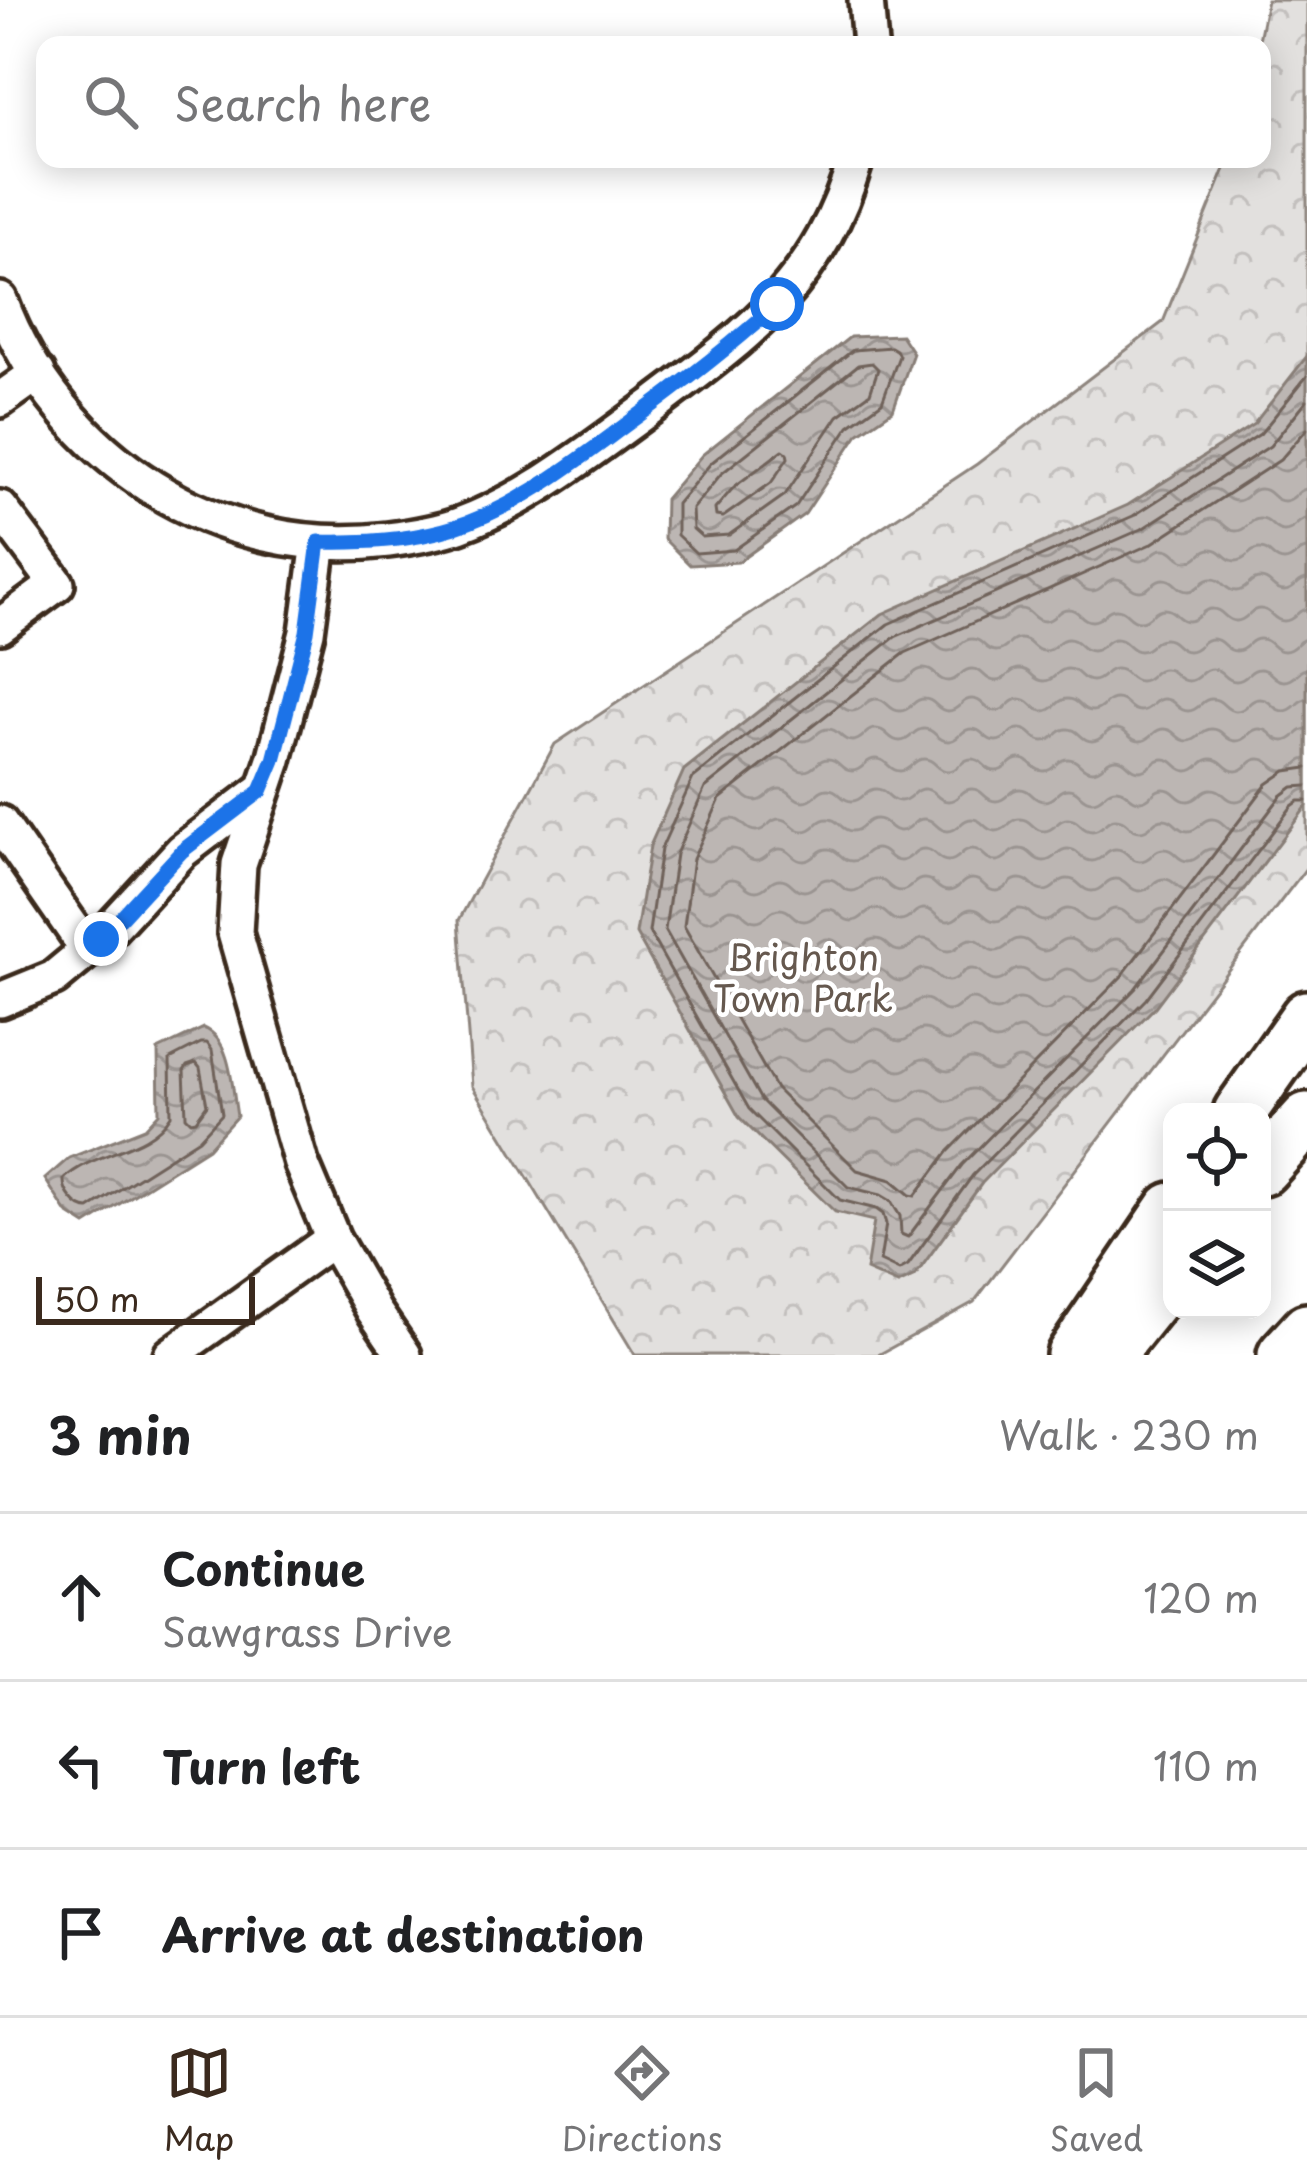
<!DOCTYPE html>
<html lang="en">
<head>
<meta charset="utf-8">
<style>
	:root { --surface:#fff; --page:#f6f6f6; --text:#202124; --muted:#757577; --line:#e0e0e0; --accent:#3b2a1e }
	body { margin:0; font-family:"Playpen Sans",sans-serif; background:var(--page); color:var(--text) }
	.controls { position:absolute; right:36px; bottom:36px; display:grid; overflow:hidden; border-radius:24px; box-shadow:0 6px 30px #0003 }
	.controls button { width:108px; height:108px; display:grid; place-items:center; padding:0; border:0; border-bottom:3px solid var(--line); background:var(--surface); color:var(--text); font:60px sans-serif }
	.scale { position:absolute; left:36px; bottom:30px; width:219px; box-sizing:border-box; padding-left:12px; border:6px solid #3b2a1e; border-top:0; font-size:33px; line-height:42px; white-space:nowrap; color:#3b2a1e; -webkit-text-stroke:9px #fff; paint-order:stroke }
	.stop { position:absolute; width:36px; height:36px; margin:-27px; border:9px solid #1a73e8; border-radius:50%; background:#fff }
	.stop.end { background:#1a73e8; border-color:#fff; box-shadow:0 3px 12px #0008 }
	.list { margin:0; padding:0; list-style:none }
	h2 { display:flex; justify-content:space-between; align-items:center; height:156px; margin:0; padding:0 48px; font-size:51px }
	h2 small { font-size:39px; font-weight:400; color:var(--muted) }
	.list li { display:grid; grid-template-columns:78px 1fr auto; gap:36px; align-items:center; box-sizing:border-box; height:168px; padding:0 48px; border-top:3px solid var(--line) }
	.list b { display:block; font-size:45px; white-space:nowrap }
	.list p { margin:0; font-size:39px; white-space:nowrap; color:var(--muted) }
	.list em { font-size:39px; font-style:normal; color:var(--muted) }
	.icon { flex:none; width:66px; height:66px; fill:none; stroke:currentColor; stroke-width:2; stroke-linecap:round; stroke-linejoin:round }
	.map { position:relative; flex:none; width:1307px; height:1355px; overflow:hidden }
	.search { position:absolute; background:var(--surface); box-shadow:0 6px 30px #0003; left:36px; right:36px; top:36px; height:132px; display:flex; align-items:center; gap:30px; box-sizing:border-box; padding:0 42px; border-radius:24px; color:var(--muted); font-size:45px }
	.sheet { height:660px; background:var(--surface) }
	nav { display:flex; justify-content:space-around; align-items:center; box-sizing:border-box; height:168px; border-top:3px solid var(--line); background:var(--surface); font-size:33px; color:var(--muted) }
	nav a { display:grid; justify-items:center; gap:6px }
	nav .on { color:var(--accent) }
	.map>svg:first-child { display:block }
	.park { fill:url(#park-crowns); stroke:#8e857e; stroke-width:3 }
	.water { fill:url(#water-waves); stroke:#887e77; stroke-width:3 }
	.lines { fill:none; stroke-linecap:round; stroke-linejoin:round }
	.shore { stroke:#6f625a; stroke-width:3 }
	.minor-casing { stroke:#3b2a1e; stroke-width:42 }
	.highway-casing { stroke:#3b2a1e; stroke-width:60 }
	.minor { stroke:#fff; stroke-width:33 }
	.highway { stroke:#fff; stroke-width:51 }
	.route { stroke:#1a73e8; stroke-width:15 }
	.labels { text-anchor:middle; stroke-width:9; stroke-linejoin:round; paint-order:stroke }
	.park-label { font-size:36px; fill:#65584e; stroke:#fff }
</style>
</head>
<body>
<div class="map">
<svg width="1307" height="1355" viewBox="0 0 1307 1355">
	<defs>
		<pattern id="park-crowns" width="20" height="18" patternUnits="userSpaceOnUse" patternTransform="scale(3)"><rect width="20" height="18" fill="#e2e0de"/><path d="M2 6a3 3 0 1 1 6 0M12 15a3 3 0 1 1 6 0" fill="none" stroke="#c3c0be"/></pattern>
		<pattern id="water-waves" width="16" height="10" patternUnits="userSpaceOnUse" patternTransform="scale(3)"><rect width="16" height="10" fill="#bcb6b3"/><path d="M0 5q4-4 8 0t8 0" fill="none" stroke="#9a9491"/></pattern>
	</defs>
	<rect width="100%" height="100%" fill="#fff"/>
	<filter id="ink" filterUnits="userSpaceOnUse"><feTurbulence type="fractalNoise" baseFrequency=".00833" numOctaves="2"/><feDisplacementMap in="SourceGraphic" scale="24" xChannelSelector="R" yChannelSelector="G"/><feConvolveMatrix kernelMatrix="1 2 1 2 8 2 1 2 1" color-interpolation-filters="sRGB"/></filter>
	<g filter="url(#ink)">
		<!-- park -->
		<path class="park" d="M1267 0H1307V867L974 1302 878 1355H635L472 1086 459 920 555 744 977 464 1163 322 1229 159H1262V45H1258Z"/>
		<!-- water -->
		<path class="water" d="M901 335 913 353 893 410 858 434 805 514 738 562 690 565 664 539 665 499 702 455 850 337Z
			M1307 356V806L1155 1007 982 1183 915 1276 898 1284 866 1270 874 1221 835 1212 739 1117 636 934 650 846 684 770 882 614 1128 505 1254 424Z
			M204 1028C232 1040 232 1089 237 1116L208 1148 86 1225 67 1213 45 1179 69 1158 145 1128 159 1113 158 1050Z"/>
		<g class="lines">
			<!-- shore -->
			<path class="shore" d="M891 347 896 350 899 356 882 402 849 426 796 506 734 550 696 553 677 535V504L711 463 853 350Z
				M872 363 878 369 870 393 838 416 785 495 729 535 702 537 693 529 692 509 721 474 858 365Z
				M1307 376 1260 434 1133 516 888 624 693 778 661 849 649 932 749 1109 840 1200 876 1209 883 1214 886 1224 880 1261 899 1270 908 1265 973 1175 1146 999 1292 806 1299 801H1307
				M1307 400 1270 446 1142 529 895 637 705 788 676 854 665 930 761 1100 848 1187 881 1195 891 1201 900 1216 901 1234 908 1237 962 1165 1135 989 1281 796 1293 787 1307 786
				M1307 429 1280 460 1151 544 905 653 720 799 693 859 684 926 776 1089 857 1170 892 1180 910 1195 915 1196 948 1152 1121 977 1267 784 1286 771 1307 768
				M783 450 787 453 788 458 771 483 723 517 716 516 715 509 734 487Z
				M201 1043H207L212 1050 222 1114 199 1139 89 1209C76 1209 63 1191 64 1179 95 1150 148 1152 171 1115L170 1059Z
				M196 1063 200 1068 207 1105 196 1120 191 1121 186 1116 184 1071 187 1066Z"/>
			<defs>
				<path id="minor" d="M866 0 870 45
					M0 300C59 459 218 561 388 540 411 537 437 533 459 525 531 499 591 450 652 406 751 332 819 284 856 159
					M0 400 38 373
					M0 508 57 584 0 626
					M319 542 307 632 274 760 239 864 235 933 301 1163 333 1239 374 1311 404 1355
					M0 823 88 950
					M0 1000 54 978 101 939 182 851 261 791
					M171 1355 333 1239"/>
				<path id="highway" d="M1240 1112 1307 1017
					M1262 1169 1307 1119
					M1116 1345 1172 1275
					M1073 1355 1172 1209
					M1284 1355 1307 1330"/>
			</defs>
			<!-- minor casing -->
			<use href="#minor" class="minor-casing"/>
			<!-- highway casing -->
			<use href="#highway" class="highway-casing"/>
			<!-- minor -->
			<use href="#minor" class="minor"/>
			<!-- highway -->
			<use href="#highway" class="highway"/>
		</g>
	</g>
	<g class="lines" filter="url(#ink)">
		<!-- route -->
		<path class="route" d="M101 939 182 851 261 791 274 760 307 632 319 542C364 543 411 541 455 527 519 507 574 463 627 424 679 386 729 348 777 304"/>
	</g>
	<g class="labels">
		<!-- park labels -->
		<g class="park-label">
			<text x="803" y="971">Brighton<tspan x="803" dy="41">Town Park</tspan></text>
		</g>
	</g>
</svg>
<div class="controls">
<button><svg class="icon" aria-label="locate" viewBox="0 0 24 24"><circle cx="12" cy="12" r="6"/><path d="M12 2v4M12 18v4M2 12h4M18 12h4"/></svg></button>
<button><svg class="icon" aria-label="layers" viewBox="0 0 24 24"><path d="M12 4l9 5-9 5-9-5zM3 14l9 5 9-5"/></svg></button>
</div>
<div class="scale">50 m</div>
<div class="stop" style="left:777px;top:304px"></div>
<div class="stop end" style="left:101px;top:939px"></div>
<div class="search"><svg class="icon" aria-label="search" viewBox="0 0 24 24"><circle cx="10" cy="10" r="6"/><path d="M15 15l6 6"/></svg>Search here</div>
</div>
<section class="sheet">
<h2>3 min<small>Walk · 230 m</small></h2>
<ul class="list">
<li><svg class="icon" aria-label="ahead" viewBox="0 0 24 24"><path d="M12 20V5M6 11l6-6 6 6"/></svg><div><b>Continue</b><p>Sawgrass Drive</p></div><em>120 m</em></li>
<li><svg class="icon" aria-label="left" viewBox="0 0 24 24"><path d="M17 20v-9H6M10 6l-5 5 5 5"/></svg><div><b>Turn left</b></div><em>110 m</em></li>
<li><svg class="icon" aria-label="arrive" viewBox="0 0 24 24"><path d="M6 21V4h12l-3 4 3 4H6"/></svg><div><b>Arrive at destination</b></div></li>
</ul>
</section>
<nav>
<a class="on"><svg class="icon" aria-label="map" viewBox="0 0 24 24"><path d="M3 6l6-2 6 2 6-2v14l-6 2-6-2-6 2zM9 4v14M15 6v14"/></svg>Map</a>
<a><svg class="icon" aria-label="directions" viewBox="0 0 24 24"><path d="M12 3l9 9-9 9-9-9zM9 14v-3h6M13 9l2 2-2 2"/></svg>Directions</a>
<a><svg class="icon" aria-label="saved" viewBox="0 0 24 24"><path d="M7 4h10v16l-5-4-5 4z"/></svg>Saved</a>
</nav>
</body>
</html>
